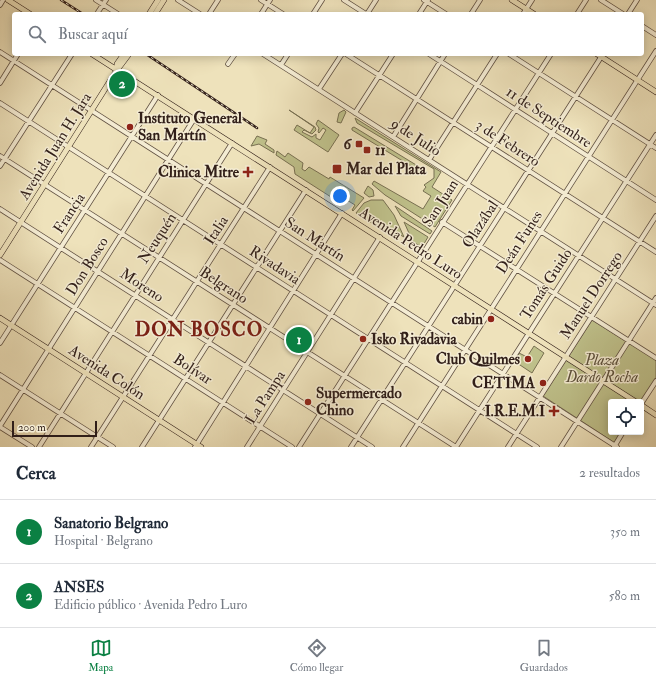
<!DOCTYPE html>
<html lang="es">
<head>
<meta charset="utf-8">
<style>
	:root { --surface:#fff; --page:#f2f2f3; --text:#1f2937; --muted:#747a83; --line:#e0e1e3; --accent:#0b8043 }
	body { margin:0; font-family:"IM FELL Double Pica",serif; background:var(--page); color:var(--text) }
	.controls { position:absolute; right:12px; bottom:12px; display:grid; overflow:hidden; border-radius:4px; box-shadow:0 2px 10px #0003 }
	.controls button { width:36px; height:36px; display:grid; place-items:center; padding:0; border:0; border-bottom:1px solid var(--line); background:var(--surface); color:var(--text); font:20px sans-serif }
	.scale { position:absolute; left:12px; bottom:10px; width:85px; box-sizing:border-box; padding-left:4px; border:2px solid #311f19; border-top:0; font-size:11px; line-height:14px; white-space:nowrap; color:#311f19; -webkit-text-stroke:3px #f4ecd3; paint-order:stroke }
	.you { position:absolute; left:340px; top:196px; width:14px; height:14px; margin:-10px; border:3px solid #fff; border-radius:50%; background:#1a73e8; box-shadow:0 0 0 6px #1a73e833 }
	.badge { display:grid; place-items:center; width:26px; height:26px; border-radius:50%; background:var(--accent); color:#fff; font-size:13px; font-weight:700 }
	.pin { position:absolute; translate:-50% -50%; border:2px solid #fff; box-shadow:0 1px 4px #0006 }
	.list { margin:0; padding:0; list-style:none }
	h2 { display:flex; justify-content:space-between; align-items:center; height:52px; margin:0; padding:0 16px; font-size:17px }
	h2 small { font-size:13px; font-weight:400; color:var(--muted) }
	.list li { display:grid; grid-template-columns:26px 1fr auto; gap:12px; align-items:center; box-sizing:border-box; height:64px; padding:0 16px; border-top:1px solid var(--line) }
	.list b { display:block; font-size:15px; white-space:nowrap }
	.list p { margin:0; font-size:13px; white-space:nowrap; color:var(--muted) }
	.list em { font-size:13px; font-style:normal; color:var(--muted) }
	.icon { flex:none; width:22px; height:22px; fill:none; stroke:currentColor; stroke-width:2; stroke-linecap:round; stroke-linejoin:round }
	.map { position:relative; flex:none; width:656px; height:447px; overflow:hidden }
	.search { position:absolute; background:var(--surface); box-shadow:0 2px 10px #0003; left:12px; right:12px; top:12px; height:44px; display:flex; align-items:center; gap:10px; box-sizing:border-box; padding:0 14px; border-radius:4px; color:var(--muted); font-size:15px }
	.sheet { height:180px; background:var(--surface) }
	nav { display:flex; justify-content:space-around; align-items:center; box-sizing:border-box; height:56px; border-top:1px solid var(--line); background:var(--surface); font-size:11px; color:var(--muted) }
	nav a { display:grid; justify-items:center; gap:2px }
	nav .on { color:var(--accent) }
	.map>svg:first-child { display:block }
	.green { fill:#bfc18b; stroke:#787052 }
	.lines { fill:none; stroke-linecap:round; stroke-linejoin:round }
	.minor-casing { stroke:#605042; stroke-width:5.5 }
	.major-casing { stroke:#311f19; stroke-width:6 }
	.minor { stroke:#f4ecd3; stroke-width:4 }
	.major { stroke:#eee2bb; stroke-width:5 }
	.rail-casing { stroke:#311f19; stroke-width:2.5 }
	.rail { stroke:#f4ecd3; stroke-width:1; stroke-dasharray:3; stroke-linecap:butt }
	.poi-dot { fill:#8f2418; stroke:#f4ecd3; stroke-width:1.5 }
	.labels { text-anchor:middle; stroke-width:3; stroke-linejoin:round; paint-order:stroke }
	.street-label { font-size:15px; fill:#311f19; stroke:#f4ecd3 }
	.poi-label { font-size:15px; font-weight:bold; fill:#311f19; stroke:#f4ecd3; text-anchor:end }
	.park-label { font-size:15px; font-style:italic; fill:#5c503b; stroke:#f4ecd3 }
	.district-label { font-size:19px; font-weight:bold; letter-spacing:1px; fill:#7a1f14; stroke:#f4ecd3 }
</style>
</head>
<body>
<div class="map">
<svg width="656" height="447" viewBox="0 0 656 447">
	<rect width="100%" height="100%" fill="#eee2bb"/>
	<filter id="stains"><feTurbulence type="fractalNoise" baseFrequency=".005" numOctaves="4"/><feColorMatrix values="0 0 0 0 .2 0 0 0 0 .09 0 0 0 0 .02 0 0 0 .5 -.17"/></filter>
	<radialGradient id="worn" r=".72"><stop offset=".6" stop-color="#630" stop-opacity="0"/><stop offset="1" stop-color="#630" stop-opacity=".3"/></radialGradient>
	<!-- green -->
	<path class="green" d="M289 110 315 127 316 130 312 134 304 130 302 132 312 137 316 134V138L320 140 326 130 323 128 319 133 318 132 319 128 316 124 318 120 339 135 328 152 294 130 297 125 310 133 314 127Z
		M344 110 346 112 341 123 337 122 339 113Z
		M355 118 441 172 432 187 452 200 435 227 385 195 372 184 374 181 423 209 431 196 423 191 426 187 424 185 434 178V169L357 123Z
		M354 127 426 171 427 173 424 174 352 130V128Z
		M257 136 267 140 265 144 274 150V153L259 144 251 146Z
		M277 151 285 157 288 153 303 163 302 169 305 171 309 167 329 179 330 177 364 198 353 211 352 210 355 205 337 194 331 197 295 174 294 167 276 155Z
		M368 186 373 190 374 196 369 197 364 193Z
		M371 200H383L394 215 404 237 393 231 391 235 356 213 364 203Z
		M395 206 432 231 430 234 401 216Z
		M404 222 428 237 422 247 413 242Z
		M592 320 656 360V378L641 402H611V432H622L615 443 543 396Z
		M534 346 544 353 532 373 514 361 519 353 527 357Z"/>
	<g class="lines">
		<defs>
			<path id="minor" d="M96 0 118 14
				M178 0 200 14
				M261 0 283 14
				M344 0 366 14
				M424 0 446 14
				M601 0 623 14
				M0 5 3 0
				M98 12 106 0
				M209 14 218 0
				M261 14 270 0
				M313 14 322 0
				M367 14 376 0
				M419 14 428 0
				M471 14 480 0
				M523 14 532 0
				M577 14 586 0
				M628 14 637 0
				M642 26 656 35
				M0 52 617 447
				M263 54 656 305
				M346 54 656 252
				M429 54 656 200
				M509 54 656 148
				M228 64 235 54
				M281 65 288 54
				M0 83 18 54
				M319 89 342 54
				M0 103 537 447
				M355 113 393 54
				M393 137 445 54
				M0 156 456 447
				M429 160 497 54
				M0 166 72 54
				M0 209 372 447
				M442 222 656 358
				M0 260 292 447
				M0 343 158 95
				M0 375 113 447
				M641 404 656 381
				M0 426 194 119
				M0 427 32 447
				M39 447 232 143
				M91 447 270 167
				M142 447 306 190
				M195 447 342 213
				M247 447 380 237
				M299 447 551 54
				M351 447 603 54
				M403 447 656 51
				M456 447 656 135
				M508 447 656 216
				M561 447 656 298
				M614 447 623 432"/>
			<path id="major" d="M8 0 30 14
				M512 0 534 14
				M149 14 158 0
				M155 14 164 0
				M92 54 636 402
				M597 54 656 92
				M117 70V64L124 54
				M0 255 117 70 129 54
				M0 318 201 447
				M641 405 656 415"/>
		</defs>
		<!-- minor casing -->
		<use href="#minor" class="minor-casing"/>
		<!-- major casing -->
		<use href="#major" class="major-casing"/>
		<!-- minor -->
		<use href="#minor" class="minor"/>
		<!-- major -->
		<use href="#major" class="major"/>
		<defs>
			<path id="rail" d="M61 0 83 14
				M146 54 257 128"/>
		</defs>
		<!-- rail casing -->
		<use href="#rail" class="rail-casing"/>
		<!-- rail -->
		<use href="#rail" class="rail"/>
	</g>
	<!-- markers -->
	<g class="poi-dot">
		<circle cx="130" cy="127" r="4"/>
		<rect x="355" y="140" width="8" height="8" rx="2"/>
		<rect x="363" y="146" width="8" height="8" rx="2"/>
		<rect x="332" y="164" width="10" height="10" rx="2"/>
		<path d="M246 166h4v4h4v4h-4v4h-4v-4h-4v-4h4z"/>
		<circle cx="491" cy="319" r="4"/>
		<circle cx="363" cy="339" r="4"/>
		<circle cx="528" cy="359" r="4"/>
		<circle cx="543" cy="383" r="4"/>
		<circle cx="308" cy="402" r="4"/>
		<path d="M552 405h4v4h4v4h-4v4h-4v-4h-4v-4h4z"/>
	</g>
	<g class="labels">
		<!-- street labels -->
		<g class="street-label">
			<text transform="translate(549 117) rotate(33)" y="5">11 de Septiembre</text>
			<text transform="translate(416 137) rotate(33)" y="5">9 de Julio</text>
			<text transform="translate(508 143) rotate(33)" y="5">3 de Febrero</text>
			<text transform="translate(55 146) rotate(-58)" y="5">Avenida Juan H. Jara</text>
			<text transform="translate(440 203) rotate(-57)" y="5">San Juan</text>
			<text transform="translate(69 213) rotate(-57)" y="5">Francia</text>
			<text transform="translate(480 224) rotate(-57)" y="5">Olazábal</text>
			<text transform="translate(216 230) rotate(-57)" y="5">Italia</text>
			<text transform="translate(157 238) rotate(-57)" y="5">Neuquén</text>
			<text transform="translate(315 239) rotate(33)" y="5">San Martín</text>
			<text transform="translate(519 242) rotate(-57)" y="5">Deán Funes</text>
			<text transform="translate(411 243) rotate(33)" y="5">Avenida Pedro Luro</text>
			<text transform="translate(275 265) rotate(33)" y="5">Rivadavia</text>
			<text transform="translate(87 266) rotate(-58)" y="5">Don Bosco</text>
			<text transform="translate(546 284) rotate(-57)" y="5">Tomás Guido</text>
			<text transform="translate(142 285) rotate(33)" y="5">Moreno</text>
			<text transform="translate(224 285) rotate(33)" y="5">Belgrano</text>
			<text transform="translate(591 295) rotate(-57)" y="5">Manuel Dorrego</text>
			<text transform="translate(193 369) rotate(33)" y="5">Bolívar</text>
			<text transform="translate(107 372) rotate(33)" y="5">Avenida Colón</text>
			<text transform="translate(265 397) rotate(-57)" y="5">La Pampa</text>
		</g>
		<!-- poi labels -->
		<g class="poi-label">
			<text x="138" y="123" text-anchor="start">Instituto General<tspan x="138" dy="17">San Martín</tspan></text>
			<text x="351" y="149">6</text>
			<text x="375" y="155" text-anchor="start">11</text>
			<text x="346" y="174" text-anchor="start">Mar del Plata</text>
			<text x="239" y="177">Clinica Mitre</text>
			<text x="483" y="324">cabin</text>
			<text x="371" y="344" text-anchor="start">Isko Rivadavia</text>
			<text x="520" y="364">Club Quilmes</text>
			<text x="535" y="388">CETIMA</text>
			<text x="316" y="398" text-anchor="start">Supermercado<tspan x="316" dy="17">Chino</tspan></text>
			<text x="545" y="416">I.R.E.M.I</text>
		</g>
		<!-- park labels -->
		<g class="park-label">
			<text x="602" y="365">Plaza<tspan x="602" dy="17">Dardo Rocha</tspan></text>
		</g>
		<!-- district labels -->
		<g class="district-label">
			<text x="199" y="336">DON BOSCO</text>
		</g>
	</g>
	<rect width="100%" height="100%" filter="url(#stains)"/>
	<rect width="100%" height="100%" fill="url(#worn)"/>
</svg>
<div class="controls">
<button><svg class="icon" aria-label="locate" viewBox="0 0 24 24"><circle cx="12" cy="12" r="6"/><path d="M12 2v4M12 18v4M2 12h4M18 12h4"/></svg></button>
</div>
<div class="scale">200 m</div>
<div class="you"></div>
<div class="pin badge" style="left:299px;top:340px">1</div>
<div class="pin badge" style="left:122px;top:84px">2</div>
<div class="search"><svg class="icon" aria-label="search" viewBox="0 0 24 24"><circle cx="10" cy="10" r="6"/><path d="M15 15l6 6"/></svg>Buscar aquí</div>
</div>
<section class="sheet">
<h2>Cerca<small>2 resultados</small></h2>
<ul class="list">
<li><span class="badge">1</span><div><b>Sanatorio Belgrano</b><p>Hospital · Belgrano</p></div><em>350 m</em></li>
<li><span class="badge">2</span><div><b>ANSES</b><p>Edificio público · Avenida Pedro Luro</p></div><em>580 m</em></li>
</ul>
</section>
<nav>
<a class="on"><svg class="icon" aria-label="map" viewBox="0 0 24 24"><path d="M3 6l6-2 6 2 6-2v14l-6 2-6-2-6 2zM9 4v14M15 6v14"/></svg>Mapa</a>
<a><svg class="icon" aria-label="directions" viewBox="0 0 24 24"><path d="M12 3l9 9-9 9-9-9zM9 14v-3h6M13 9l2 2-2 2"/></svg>Cómo llegar</a>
<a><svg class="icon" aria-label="saved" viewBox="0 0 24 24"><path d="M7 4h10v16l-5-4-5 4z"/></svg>Guardados</a>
</nav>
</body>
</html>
